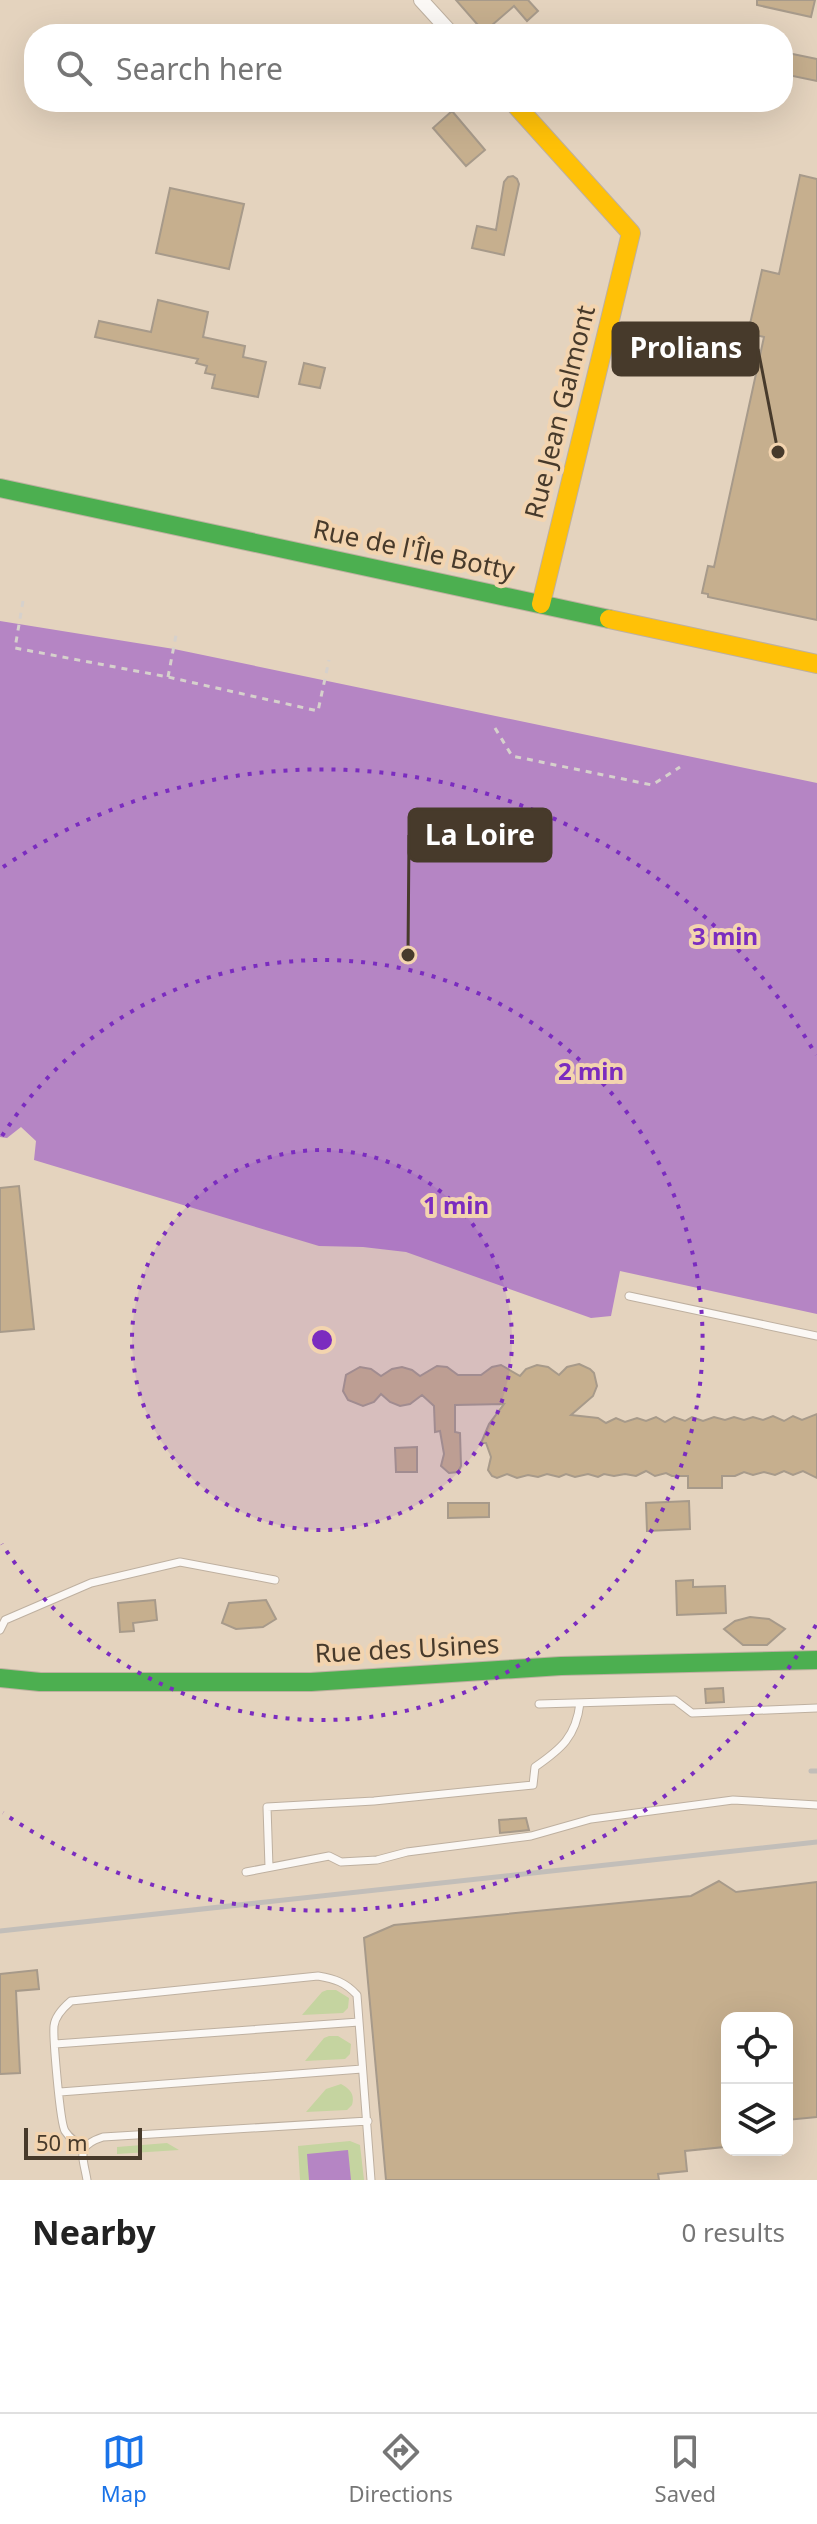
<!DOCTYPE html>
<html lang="en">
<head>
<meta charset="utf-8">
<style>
	:root { --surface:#fff; --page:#f6f6f6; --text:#222; --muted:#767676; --line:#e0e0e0; --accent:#1a73e8 }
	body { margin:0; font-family:"Noto Sans",sans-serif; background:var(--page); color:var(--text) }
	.controls { position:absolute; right:24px; bottom:24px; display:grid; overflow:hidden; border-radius:16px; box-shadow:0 8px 32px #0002 }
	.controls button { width:72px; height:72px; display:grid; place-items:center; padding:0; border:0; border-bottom:2px solid var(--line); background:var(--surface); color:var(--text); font:40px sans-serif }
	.scale { position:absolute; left:24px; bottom:20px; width:118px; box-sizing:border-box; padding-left:8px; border:4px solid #473a2b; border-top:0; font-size:22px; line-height:28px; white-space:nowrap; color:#473a2b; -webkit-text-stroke:6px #f3d4af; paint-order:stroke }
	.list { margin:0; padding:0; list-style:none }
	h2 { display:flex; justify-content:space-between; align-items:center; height:104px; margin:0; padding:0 32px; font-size:34px }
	h2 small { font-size:26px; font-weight:400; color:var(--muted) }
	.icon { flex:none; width:44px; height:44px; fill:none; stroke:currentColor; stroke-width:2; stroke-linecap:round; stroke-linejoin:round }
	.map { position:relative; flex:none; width:817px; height:2180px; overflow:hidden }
	.search { position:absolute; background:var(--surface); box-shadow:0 8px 32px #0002; left:24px; right:24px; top:24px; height:88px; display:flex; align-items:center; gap:20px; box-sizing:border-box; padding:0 28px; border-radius:32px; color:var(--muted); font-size:30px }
	.sheet { height:232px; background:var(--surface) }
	nav { display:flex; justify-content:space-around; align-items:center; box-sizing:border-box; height:112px; border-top:2px solid var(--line); background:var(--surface); font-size:22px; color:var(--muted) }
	nav a { display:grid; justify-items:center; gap:4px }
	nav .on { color:var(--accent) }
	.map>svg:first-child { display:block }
	.green { fill:#c5d4a0 }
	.water { fill:#b585c4 }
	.building { fill:#c6af8e; stroke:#a79a8a; stroke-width:2 }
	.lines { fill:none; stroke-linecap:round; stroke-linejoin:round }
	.lane-casing { stroke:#beb0a0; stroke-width:9 }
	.street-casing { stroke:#beb0a0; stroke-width:16 }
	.fast-casing { stroke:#beb0a0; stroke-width:20 }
	.slow-casing { stroke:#beb0a0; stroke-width:20 }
	.path { stroke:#d6d1cc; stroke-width:3; stroke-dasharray:6 6; stroke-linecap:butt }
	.lane { stroke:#fbf8f5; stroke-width:7 }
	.street { stroke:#fbf8f5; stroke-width:14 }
	.fast { stroke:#4caf50; stroke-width:18 }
	.slow { stroke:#ffc107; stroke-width:18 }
	.rail { stroke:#c2beb9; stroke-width:5 }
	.ring { fill:none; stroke:#7b2cbf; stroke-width:4; stroke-dasharray:4 8 }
	.labels { text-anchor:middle; stroke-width:8; stroke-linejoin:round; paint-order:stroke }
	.street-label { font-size:26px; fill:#473a2b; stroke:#f3d4af }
	.centre { fill:#7b2cbf; stroke:#f3d4af; stroke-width:4 }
	.ring-label { font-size:24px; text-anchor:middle; font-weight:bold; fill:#7b2cbf; stroke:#f3d4af; stroke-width:8; stroke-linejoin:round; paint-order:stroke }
	.leader { fill:none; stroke:#473a2b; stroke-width:3 }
	.callout-dot { fill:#473a2b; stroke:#f3d4af; stroke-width:3 }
	.callout { fill:#473a2b; stroke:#473a2b; stroke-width:3 }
	.callout-label { font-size:28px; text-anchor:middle; font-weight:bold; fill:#fff }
</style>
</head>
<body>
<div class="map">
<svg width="817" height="2180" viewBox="0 0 817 2180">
	<rect width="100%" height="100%" fill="#e4d3be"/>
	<!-- green -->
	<path class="green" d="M327 1990H336L349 1998 348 2008 343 2013 302 2015 322 1992Z
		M329 2036H338L351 2044 350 2054 345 2059 305 2061 324 2038Z
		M341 2084C350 2089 355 2094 352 2105L347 2110 306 2112 326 2089Z
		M350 2141 360 2145 364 2180H300L298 2146Z
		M167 2143 179 2150 117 2154V2147Z"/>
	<!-- water -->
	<path class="water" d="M0 621 174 649 817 783V1314L620 1271 611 1316 591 1318 406 1252 363 1247 319 1246 34 1160 36 1141 21 1127 7 1138 0 1137Z
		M348 2150 351 2180H309L307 2154Z"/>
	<!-- building -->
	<path class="building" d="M456 0H528L538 11 527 21 514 6 484 32Z
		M757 0H815L811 17 757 5Z
		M783 52 817 59V81L783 74Z
		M452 111 485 150 466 166 433 128Z
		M800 175 817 179V620L708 597V594L702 593 708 566 714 567 764 337 748 333 762 270 779 274Z
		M513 176 517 179 519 184 504 255 472 248 477 226 496 230 504 182 508 177Z
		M170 188 244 204 229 269 156 253Z
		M158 300 208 312 203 337 245 346 243 357 266 362 258 397 212 388 215 375 205 373 207 366 196 363 198 359 95 337 99 321 151 332Z
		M304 363 325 368 320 388 299 384Z
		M19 1186 34 1329 0 1332V1188Z
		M579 1364 590 1369 594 1373 597 1386 593 1396 571 1415 598 1418 606 1423 616 1418 625 1422 637 1418 646 1421 656 1417 665 1422 674 1417 685 1421 692 1417 703 1421 714 1417 725 1420 734 1417 744 1420 753 1417 763 1420 773 1416 784 1421 793 1416 802 1420 817 1414V1478L803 1471 793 1475 784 1471 775 1475 764 1472 753 1475 744 1472 735 1476H722V1488H688V1476H672L666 1473 655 1476 646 1471 636 1476 625 1474 614 1476 604 1474 598 1477 588 1474 575 1477 566 1474 559 1477 547 1474 538 1477 528 1475 517 1478 507 1474 497 1478 492 1476 488 1470 491 1457 486 1443H481L489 1424 504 1404 455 1405V1432L460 1433 461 1466 458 1472 449 1473 441 1466 444 1454 440 1431 435 1432 434 1406 422 1395 410 1404 400 1406 390 1402 381 1394 374 1402 363 1406 348 1400 343 1391 346 1375 360 1367 371 1369 381 1376 392 1369 402 1367 412 1370 420 1376 437 1366 447 1367 458 1375H481L492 1367 501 1365 520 1376 526 1369 537 1365 548 1367 559 1375 567 1367Z
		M417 1447V1472H396L395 1448Z
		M689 1501 690 1529 647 1531 646 1503Z
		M448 1503H489V1517L448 1518Z
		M693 1580V1587L725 1586 726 1613 677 1615 676 1581Z
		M155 1600 157 1620 133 1623 134 1631 120 1632 118 1603Z
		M266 1600 276 1619 263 1627 236 1629 222 1623 229 1603Z
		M750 1617 769 1619 785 1629 767 1645H743L724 1629 735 1621Z
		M723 1688 724 1702 706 1703 705 1689Z
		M526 1818 529 1830 500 1833 499 1820Z
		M719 1881 736 1892 817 1882V2117L787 2120V2018H727V2133H723L724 2147 685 2151 687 2171 658 2174 659 2180H386L364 1938 394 1925 691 1896Z
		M37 1970 39 1989 16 1991 20 2073 0 2074V1974Z"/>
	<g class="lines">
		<defs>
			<path id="lane" d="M629 1296 817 1336
				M0 1630 5 1620 91 1583 180 1562 275 1580
				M539 1704 675 1700 692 1713 817 1708
				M269 1867 267 1807 374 1801 533 1785 535 1767C561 1749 576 1737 580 1703
				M246 1872 329 1856 341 1862 377 1860 407 1852 531 1836 591 1819 733 1800 817 1805
				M55 2044 359 2022
				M60 2092 362 2069
				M84 2147C77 2143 70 2139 65 2131 60 2123 53 2038 54 2026 55 2016 64 2007 71 2001L318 1976C335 1979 345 1982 357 1995L371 2180
				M87 2180C83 2156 75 2146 103 2137L368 2121"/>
			<path id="street" d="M421 0 452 34"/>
			<path id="fast" d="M0 488 609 619
				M0 1678 40 1682H311L561 1666 817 1660"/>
			<path id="slow" d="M513 102 631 233 541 604
				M609 619 817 664"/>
		</defs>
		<!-- lane casing -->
		<use href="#lane" class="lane-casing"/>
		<!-- street casing -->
		<use href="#street" class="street-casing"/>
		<!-- fast casing -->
		<use href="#fast" class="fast-casing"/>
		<!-- slow casing -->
		<use href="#slow" class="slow-casing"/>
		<!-- path -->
		<path class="path" d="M23 601 15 648 168 677 318 711 329 660
			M168 677 177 630
			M495 728 512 756 652 785 680 767"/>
		<!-- lane -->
		<use href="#lane" class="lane"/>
		<!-- street -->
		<use href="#street" class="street"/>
		<!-- fast -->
		<use href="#fast" class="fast"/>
		<!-- slow -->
		<use href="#slow" class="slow"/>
		<!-- rail -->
		<path class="rail" d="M811 1771H817
			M0 1931 817 1842"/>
	</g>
	<!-- distance rings -->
	<circle cx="322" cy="1340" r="190" fill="#7b2cbf" fill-opacity=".12"/>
	<g class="ring">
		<circle cx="322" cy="1340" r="190"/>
		<path d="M2 1136A380 380 0 1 1 2 1544"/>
		<path d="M816 1625A570 570 0 0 1 3 1813M3 867A570 570 0 0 1 816 1055"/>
	</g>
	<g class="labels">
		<!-- street labels -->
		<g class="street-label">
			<text transform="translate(560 412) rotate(-76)" y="9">Rue Jean Galmont</text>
			<text transform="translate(414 550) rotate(12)" y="9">Rue de l'Île Botty</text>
			<text transform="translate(407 1649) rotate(-3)" y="9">Rue des Usines</text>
		</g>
	</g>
	<circle cx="322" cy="1340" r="12" class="centre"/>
	<g class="ring-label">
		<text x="725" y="945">3 min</text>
		<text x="591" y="1080">2 min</text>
		<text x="456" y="1214">1 min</text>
	</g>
	<!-- callouts -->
	<path class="leader" d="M778 452L758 349M408 955L409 835"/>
	<g class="callout-dot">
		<circle cx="778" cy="452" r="8"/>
		<circle cx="408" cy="955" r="8"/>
	</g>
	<g class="callout">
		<rect x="613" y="323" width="145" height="52" rx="8"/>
		<rect x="409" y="809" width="142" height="52" rx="8"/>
	</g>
	<g class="callout-label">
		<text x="686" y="358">Prolians</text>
		<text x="480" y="845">La Loire</text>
	</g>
</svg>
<div class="controls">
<button><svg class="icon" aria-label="locate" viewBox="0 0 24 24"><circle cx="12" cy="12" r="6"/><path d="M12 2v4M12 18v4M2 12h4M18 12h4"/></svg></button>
<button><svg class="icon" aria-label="layers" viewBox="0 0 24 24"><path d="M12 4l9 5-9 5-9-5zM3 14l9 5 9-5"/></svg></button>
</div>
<div class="scale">50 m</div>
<div class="search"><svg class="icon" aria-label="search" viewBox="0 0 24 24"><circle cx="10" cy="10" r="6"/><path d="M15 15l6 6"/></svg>Search here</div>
</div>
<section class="sheet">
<h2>Nearby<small>0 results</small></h2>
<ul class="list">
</ul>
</section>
<nav>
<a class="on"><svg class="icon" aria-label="map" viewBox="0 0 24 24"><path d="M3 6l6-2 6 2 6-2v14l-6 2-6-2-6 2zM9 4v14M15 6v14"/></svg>Map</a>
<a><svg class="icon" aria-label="directions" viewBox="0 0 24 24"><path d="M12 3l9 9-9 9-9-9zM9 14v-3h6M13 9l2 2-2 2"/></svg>Directions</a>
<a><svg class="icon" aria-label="saved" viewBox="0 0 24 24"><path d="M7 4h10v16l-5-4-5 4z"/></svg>Saved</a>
</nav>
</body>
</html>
